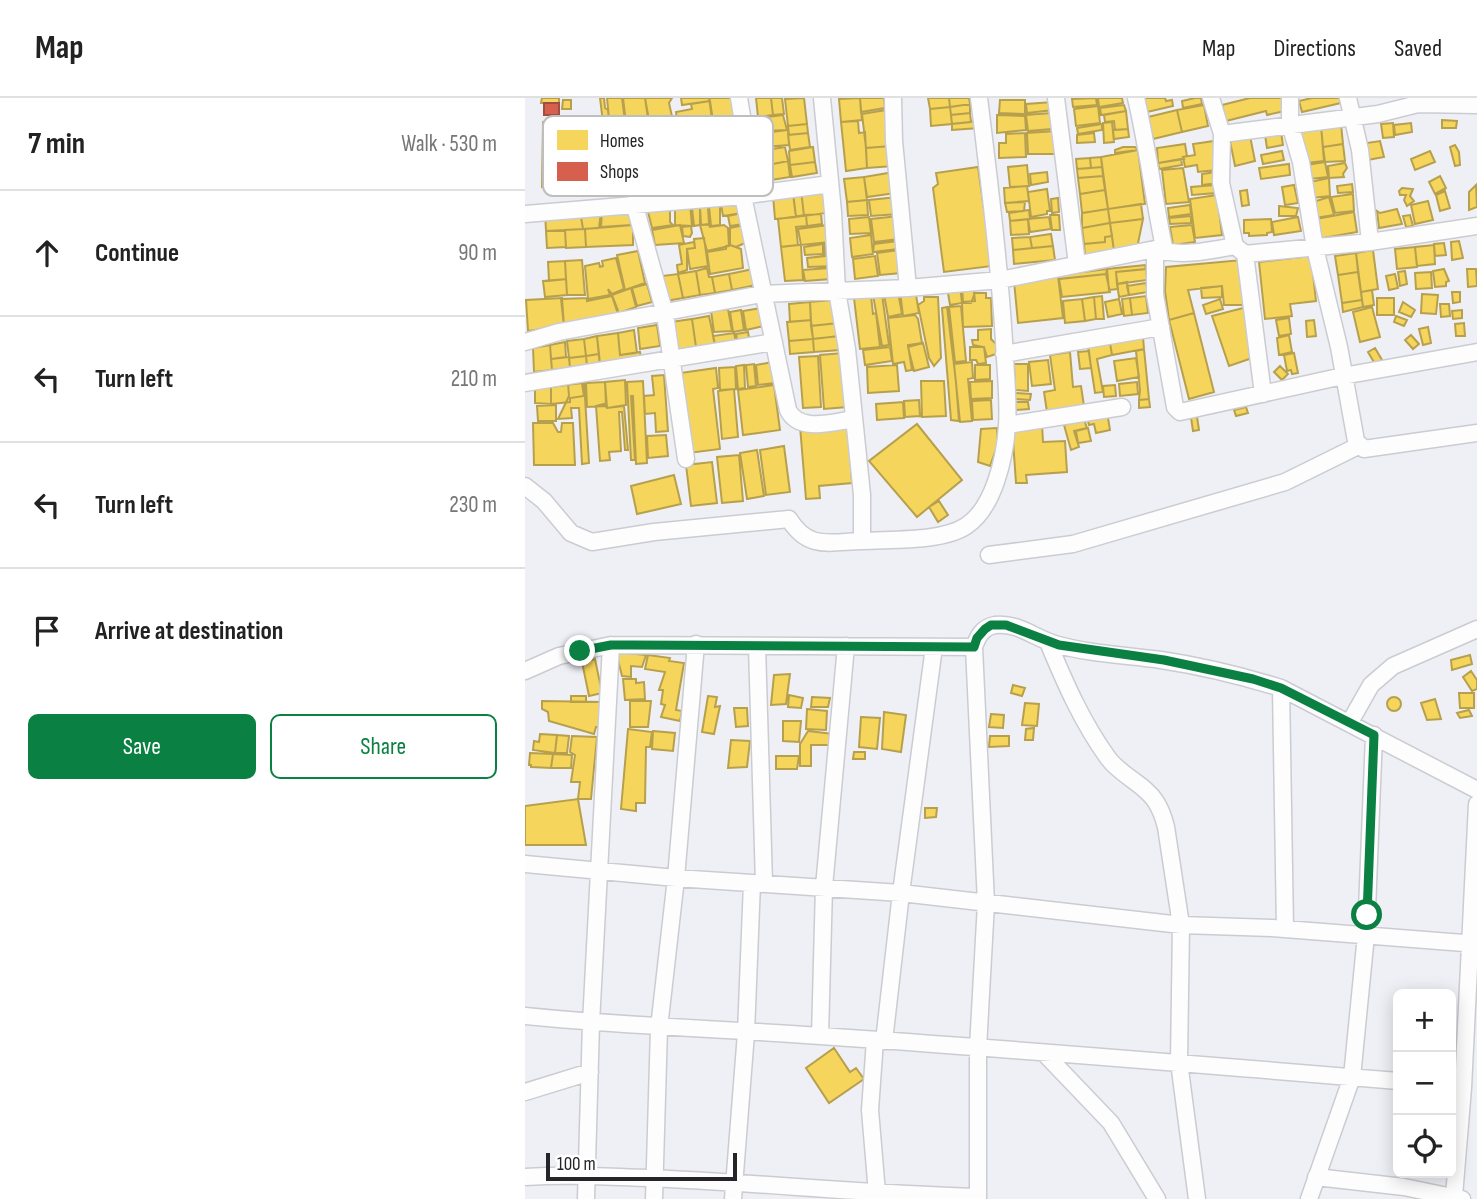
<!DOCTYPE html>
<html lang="en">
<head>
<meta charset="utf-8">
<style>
	:root { --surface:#fff; --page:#f6f6f6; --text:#222; --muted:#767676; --line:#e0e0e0; --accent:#0b8043 }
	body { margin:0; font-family:"Sofia Sans Condensed",sans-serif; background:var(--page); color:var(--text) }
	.controls { position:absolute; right:21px; bottom:21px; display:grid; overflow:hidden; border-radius:10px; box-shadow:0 4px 18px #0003 }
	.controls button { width:63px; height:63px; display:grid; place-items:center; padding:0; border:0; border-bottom:2px solid var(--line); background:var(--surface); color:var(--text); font:35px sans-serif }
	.scale { position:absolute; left:21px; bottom:18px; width:191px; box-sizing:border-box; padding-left:7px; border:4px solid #252529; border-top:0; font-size:19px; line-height:24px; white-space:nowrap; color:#252529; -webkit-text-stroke:5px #fff; paint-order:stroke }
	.stop { position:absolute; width:21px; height:21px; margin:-16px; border:5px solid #0b8043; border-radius:50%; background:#fff }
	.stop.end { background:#0b8043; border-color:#fff; box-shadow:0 2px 7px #0008 }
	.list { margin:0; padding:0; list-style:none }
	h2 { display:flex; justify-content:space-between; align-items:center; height:91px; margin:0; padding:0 28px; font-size:30px }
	h2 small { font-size:23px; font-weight:400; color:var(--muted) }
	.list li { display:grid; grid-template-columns:46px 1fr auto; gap:21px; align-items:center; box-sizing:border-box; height:126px; padding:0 28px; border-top:2px solid var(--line) }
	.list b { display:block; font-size:26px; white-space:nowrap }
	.list em { font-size:23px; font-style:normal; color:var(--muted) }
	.actions { display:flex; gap:14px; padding:21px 28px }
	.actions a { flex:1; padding:16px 0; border:2px solid var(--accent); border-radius:10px; text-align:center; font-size:24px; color:var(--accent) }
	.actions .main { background:var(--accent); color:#fff }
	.icon { flex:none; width:38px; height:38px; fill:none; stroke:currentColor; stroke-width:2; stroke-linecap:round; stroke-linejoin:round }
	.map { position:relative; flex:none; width:952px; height:1101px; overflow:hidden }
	header { display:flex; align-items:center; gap:42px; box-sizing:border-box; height:98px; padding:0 35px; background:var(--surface); border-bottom:2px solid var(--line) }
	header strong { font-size:33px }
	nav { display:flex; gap:38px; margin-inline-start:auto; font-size:24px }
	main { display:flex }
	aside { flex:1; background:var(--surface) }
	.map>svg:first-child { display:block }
	.homes { fill:#f6d55c; stroke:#b7a04d; stroke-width:2 }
	.shops { fill:#d6604d; stroke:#a14e42; stroke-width:2 }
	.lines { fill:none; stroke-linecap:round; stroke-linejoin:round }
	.minor-casing { stroke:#cbccd1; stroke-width:19 }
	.minor { stroke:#fdfdfe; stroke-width:16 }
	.route { stroke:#0b8043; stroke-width:9 }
	.key { fill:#fff; stroke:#bebebf; stroke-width:2 }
	.key-label { font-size:19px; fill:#252529 }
</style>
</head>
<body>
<header>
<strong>Map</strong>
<nav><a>Map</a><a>Directions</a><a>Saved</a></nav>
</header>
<main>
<aside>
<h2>7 min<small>Walk · 530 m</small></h2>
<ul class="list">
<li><svg class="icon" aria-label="ahead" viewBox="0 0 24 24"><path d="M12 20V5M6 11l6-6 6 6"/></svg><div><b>Continue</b></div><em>90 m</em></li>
<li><svg class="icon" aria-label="left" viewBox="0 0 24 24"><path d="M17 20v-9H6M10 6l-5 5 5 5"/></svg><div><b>Turn left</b></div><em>210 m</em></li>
<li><svg class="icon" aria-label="left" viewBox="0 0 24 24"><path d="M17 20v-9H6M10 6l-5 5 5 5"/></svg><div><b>Turn left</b></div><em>230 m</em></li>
<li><svg class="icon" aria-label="arrive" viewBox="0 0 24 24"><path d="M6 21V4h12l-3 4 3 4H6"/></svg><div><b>Arrive at destination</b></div></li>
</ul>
<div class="actions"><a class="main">Save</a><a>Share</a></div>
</aside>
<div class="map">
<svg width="952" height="1101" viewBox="0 0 952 1101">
	<rect width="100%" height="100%" fill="#eff0f6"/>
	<!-- homes -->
	<path class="homes" d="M17 0H34V5H16Z
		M75 0H79L80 10 83 12 86 42 80 41Z
		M82 0H98L103 42H86Z
		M97 0H120L125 34 102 38Z
		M120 0H147L144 5 148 23 124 22Z
		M156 0H184L185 3 157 7Z
		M184 0H207L211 31 189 35Z
		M231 0H246L248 17 233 19Z
		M246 0H257L259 16 248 17Z
		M279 0 282 26 263 28 260 1Z
		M335 0 337 22 316 24 314 1Z
		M335 0H359L360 10 336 14Z
		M403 0H424L425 9 405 11Z
		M424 0H444L445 6 425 9Z
		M571 0 572 7 548 9 547 1Z
		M573 0H597L598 5 574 9Z
		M619 0H640L641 3 647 2 648 8 622 14Z
		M670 0H676L677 6 658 10 657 3Z
		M725 0H757L760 13 742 17 741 13 701 23 697 7Z
		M787 0H815L816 5 777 14 774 3Z
		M38 2H46V11H37Z
		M475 2H500V16L474 15Z
		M185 3 188 23 153 29 151 14 167 11 166 6Z
		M528 4 529 12 502 15 501 6Z
		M445 6V15L426 17 425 9Z
		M599 7 601 13 576 17 575 10Z
		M679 7 683 28 657 34 652 12Z
		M573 8 575 25 551 28 549 11Z
		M425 9 427 26 406 28 405 11Z
		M361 12 366 48 341 50 337 16Z
		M652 12 657 34 628 41 623 19Z
		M601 13 603 31 590 32 589 23 580 24 579 17Z
		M445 15 446 24 427 26 426 17Z
		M526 15 527 31 503 33 501 17Z
		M258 17 262 32 238 33 236 20Z
		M472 17 500 18 501 32 472 35Z
		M917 22 932 23 931 30H917Z
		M333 23 334 35 340 34 342 70 321 73 316 24Z
		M453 23 454 30 427 32V26Z
		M18 24 38 26 37 35 48 36 47 91 17 89Z
		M587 24 589 44 579 45 578 25Z
		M868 25 869 39 858 40 856 26Z
		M886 25 887 34 870 37 869 27Z
		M282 26 283 35 264 37 263 28Z
		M577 26V32L553 36 552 30Z
		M816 26 818 46 798 49 796 28Z
		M796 28 799 63 781 65 773 32Z
		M603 31 604 39 589 41 588 32Z
		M263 32 264 47 239 49 238 35Z
		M531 33 533 56H503L502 35Z
		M756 34 758 47 742 50 740 37Z
		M283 35 285 49 265 52 263 37Z
		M500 35 501 59 474 60V45H481V36Z
		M569 35 570 44 552 45V37Z
		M725 38 730 63 710 68 705 43Z
		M689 43 692 72 673 74 672 67 660 69 658 59 670 57 668 46Z
		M855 43 859 59 837 63 835 46Z
		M660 46 662 58 658 59 659 61 633 65 632 50Z
		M818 46 820 63 800 64 798 49Z
		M930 47 934 54 935 67 930 68 925 49Z
		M366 48 368 68 342 70 341 50Z
		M260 49 263 63 243 67 241 52Z
		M288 49 290 64 265 67 264 53Z
		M598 49H610L613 52 590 55V52Z
		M613 52 620 106 583 111 576 59Z
		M757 53 759 62 738 66 736 57Z
		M905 53 910 64 890 72 886 61Z
		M576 59 577 69 566 70 565 60Z
		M565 60 566 70 552 71 551 61Z
		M656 61 657 67 634 71 633 65Z
		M263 63 265 79 246 82 243 67Z
		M290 64 292 75 267 79 265 67Z
		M800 64 803 79 784 81 781 67Z
		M820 65 822 70 818 76 819 79 804 80 803 68Z
		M764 66 765 77 736 81 734 70Z
		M502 67 504 88 485 89 483 69Z
		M453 69 467 168 419 174 408 90 413 86 411 75Z
		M577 69 578 78 553 80 552 71Z
		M658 70 664 104 641 106 637 72Z
		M369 74 371 95 342 99 339 79Z
		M522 74 523 84 506 87 505 76Z
		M691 74 693 85 677 87V76Z
		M578 78 580 92 555 96 553 80Z
		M915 78 921 90 910 96 904 84Z
		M339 79 342 102 322 104 319 81Z
		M804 80 805 98 787 100 785 84Z
		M827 86 828 94 813 95 812 88Z
		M690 87 691 95 667 97 666 89Z
		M769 87 773 105 760 107 757 89Z
		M951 87 952 109 944 112V94Z
		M502 88 504 103 480 105 479 90Z
		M300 89 302 115 279 118 276 92Z
		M877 90 888 91 885 98 889 103 882 108 879 102 881 97H875L874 93Z
		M522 91 525 113H522V116L506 119 503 94Z
		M276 92 279 118 271 119 268 94Z
		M580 92 583 111 557 115 555 96Z
		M722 92 724 107 717 108 715 93Z
		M920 93 925 110 915 113 911 97Z
		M268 96 271 119 250 121 248 98Z
		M828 96 829 113 810 115 806 99Z
		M692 97 697 137 670 140 665 101Z
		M372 99 373 116 346 118 344 102Z
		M804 99 809 117 790 120 788 104Z
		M533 100 534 114 527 115 526 101Z
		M342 102 343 117 323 118 322 104Z
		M216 103 217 115 198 118 196 106Z
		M903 103 908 122 890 126 886 107Z
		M500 104 499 113 482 114 480 105Z
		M165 106 167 128 150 127V108Z
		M195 106V127L186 128 184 108Z
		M616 106 618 121 585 125 583 111Z
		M665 107 666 116 644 119 643 110Z
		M145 108V124L148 127 127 130 122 110Z
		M754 108 773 110 771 118H754Z
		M175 109V127L169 128 167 110Z
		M175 109H183L184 126 176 127Z
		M583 111 585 125 557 130V115Z
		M872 111 877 126 854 130 852 113 855 115Z
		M105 112 106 127 76 129 77 114Z
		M504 112 505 121 485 123 484 115Z
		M55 113H76L74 130 58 131Z
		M55 113 58 131 21 133 20 115Z
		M829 114 832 134 793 141 791 121Z
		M217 115 218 126 205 128 203 118Z
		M296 116 297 126 282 128 281 117Z
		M281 117 282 128 271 129 273 147 256 149 253 121Z
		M525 117H534L535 132H527Z
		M885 117 888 128 881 129 878 118Z
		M373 118 374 141 349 144 346 121Z
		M666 118V125L645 126 644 120Z
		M344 119 346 135 325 136 324 121Z
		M524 119 526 131 505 134 503 121Z
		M773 119 776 133 749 137 747 124Z
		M503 121 504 136 486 137 485 123Z
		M618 121 612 150 589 153 585 125Z
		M746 121 747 134 742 135V137L724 138V135H719V122Z
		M585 125 587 138 580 139V144L559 146 557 130Z
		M183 126 185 129 199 127 203 130 204 148 182 153 175 127Z
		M108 127V147L61 149 60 131Z
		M155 127 159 145 130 147 127 132Z
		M219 127 220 145 211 149 205 147V130Z
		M303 127 305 144 276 147 273 131Z
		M667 127 670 144 648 147 645 129Z
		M166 128 167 135 165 139 158 138 157 129Z
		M58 131H60L61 149 41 150 40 132Z
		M40 132 41 149 22 150 21 133Z
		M526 136 528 148 507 150 505 139Z
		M346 137 348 156 327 159 325 140Z
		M587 138 589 153 560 157 559 146 580 144V139Z
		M505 139 507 150 488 152 487 140Z
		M179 140 183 168 165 171 162 151 170 150 169 141Z
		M373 143V151L348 154 349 146Z
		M934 143 938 160 927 162 926 144Z
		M169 144 170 150 162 151V172L153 175 152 167 157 166 154 147Z
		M300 145H307L308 168 283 169 282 160 300 158Z
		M919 145 921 157 910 158 909 146Z
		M298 146V156L280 157 279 149Z
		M205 147 216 151 218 170 185 176 182 154 201 151V148Z
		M273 147H276L278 182 260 183 256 149Z
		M909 147 910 166 892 168 890 149Z
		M528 148 530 162 489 166 488 152Z
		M890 149 892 169 872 171 870 151Z
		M374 152 376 175 355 177 352 155Z
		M848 152 853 191 836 194 831 155Z
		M113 153 120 185 100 192 92 157Z
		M831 155 833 174 813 177 810 158Z
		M350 158 353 178 330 181 328 161Z
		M786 158 791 203 765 206 767 218 740 221 734 164Z
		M91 160 99 191 87 196 83 191 85 197 63 201 60 168 74 165 75 169 78 168 77 163Z
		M57 162 60 197H42L40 163Z
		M717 162 722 207H699L697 188 663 192 669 215 644 222 640 193 641 169Z
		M40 163 41 181 24 183 23 164Z
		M620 167 621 171 591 174 593 191 584 192 582 171Z
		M182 170 184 179H187L190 195 175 197 171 173Z
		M233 170 236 186 207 192 204 176Z
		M304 170 306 181 280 183 278 172Z
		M582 171 581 176 534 181 535 177Z
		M621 171 622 182 592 186 591 174Z
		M919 171 924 183 921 184V188L910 189 908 173Z
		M942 171H951L952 188 943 189Z
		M171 173 175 197 158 200 153 176Z
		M880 173 882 186 875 188 873 174Z
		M833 174 837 202 817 205 813 177Z
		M906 174 907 190 891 191 890 175Z
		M153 176 158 200 141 203 137 178Z
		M204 176 207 192 190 195 187 179Z
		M581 176 585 194 537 199 534 181Z
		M870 176 873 190 864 192 861 178Z
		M533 178 538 220 493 225 489 183Z
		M41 181 42 197 20 199 18 183Z
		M602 184 604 197 594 199 592 186Z
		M621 185 623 194 604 197 602 188Z
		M122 186 127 204 112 208 107 190Z
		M435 187 437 205 425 207 422 189Z
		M448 187 450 203 438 204 437 188Z
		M697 188V199L677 200 676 190Z
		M106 190 111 209 94 215 87 197Z
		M390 191 394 215 378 218 375 193Z
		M847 192 849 207 838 209 836 194Z
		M373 194 377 216 363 219 359 196Z
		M927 194H935V204L928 205Z
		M450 195H461V200H466L467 228 438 229 437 205H446Z
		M357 196 364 247 357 248 348 197Z
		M897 196 913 197 911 216 896 215Z
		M87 198 93 216 39 228 36 201 62 200V203Z
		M346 198 348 216 351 215 355 249 335 251 329 200Z
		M577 198 579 221H571L569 199Z
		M621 198 623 215 607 217 605 200Z
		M399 199H413L416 260 409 268 404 260 393 207 399 203Z
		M569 199 571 221 560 223 557 201Z
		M37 200 39 228 3 233 1 202Z
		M605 200 607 217 599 218 597 201Z
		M852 200H869V217H852Z
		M557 201 560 223 540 225 538 203Z
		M594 201 597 216 583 219 580 204Z
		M695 201 698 211 681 216 678 207Z
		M306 202 313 225 286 228 285 204Z
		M837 202 838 209 818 214 817 205Z
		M285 204 286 222 265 224 264 206Z
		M878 204 890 212 886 219 874 214Z
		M915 206H924L925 218 916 219Z
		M436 208 441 263 430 264 424 209Z
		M422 209 431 284 434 323 426 322 417 210Z
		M722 209 730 259 704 268 687 218Z
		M847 209 855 239 835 244 828 214Z
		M236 210 239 228 221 232 218 213Z
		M203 211 207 233 189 234 186 213Z
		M216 212 219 232 208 234 205 214Z
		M937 212V220L928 221 927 213Z
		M669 215 689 294 664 301 644 222Z
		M390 217 393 221 397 245 383 247 387 272 381 273 379 264 368 266 363 220Z
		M184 218 192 256H172L167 221Z
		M871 218 882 222 879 228 869 224Z
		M764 220 766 236 754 238 751 222Z
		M167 221 172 256 150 259 146 224Z
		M286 222 288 241 264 243 262 224Z
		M789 222 791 238 782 239 781 223Z
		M313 225 314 238 288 241 286 228Z
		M939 225 940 238H931L930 226Z
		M132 227 135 248 115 251 113 230Z
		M903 229 906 245 898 247 894 231Z
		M466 231V241L471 246V256L462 259 459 249 448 247 447 242H453V232Z
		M109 232 112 255 95 257 93 235Z
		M223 234 226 251 214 252 211 236Z
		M93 235 95 257 115 254 117 265 75 269 72 238Z
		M209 235 213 253 192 256 188 238Z
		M764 237 767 254 754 257 752 240Z
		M886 237 894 246 888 251 880 242Z
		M72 238 74 256 61 258 59 241Z
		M314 238 315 252 289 254 288 241Z
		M618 239 619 251 587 257 585 245Z
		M59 241 61 258 44 260 42 243Z
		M288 241 289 254 265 256 264 243Z
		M40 244 41 259 26 261 25 247Z
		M398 245 404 269 389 273 383 249Z
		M585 245 587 257 572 261 578 294 570 295 563 249Z
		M25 247 27 272 9 274 8 250Z
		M365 249 367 263 340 267 338 252Z
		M445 249H459L461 265 453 266 451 262H445Z
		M850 250 857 262 850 266 843 254Z
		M619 251 624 301 614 302 615 292 611 253Z
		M564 253 566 270 555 271 553 254Z
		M545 254 548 289 556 288 559 308 522 314 519 294 530 292 525 257Z
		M318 255 322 309 299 311 295 257Z
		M769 255 773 275 767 276 766 272 762 273 759 257Z
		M74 256 75 266 62 268 61 258Z
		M61 258 62 268 45 270 44 260Z
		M293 258 296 309 278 310 274 259Z
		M44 259 45 270 27 272 26 261Z
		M611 260 614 279 592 283 589 263Z
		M523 262 526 286 507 288 504 264Z
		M248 264 250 285 233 287 231 267Z
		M447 264 448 280 443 281 447 323 435 324 429 266Z
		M229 266 231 288 223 289 221 267Z
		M489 266H503V293L490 292Z
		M219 267 220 290 213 291 211 268Z
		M372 267 374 293 343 295 342 269Z
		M450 267H465V281L450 282Z
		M755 268 763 276 757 282 749 274Z
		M210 269 211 291 195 292 194 270Z
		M191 270 193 290 188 291 195 351 164 355 155 275Z
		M139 277 143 333 131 334 130 315 120 316 119 298 129 297 127 278Z
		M100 282 101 307 82 310 80 284Z
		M59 283 64 365 57 366 54 310H46L47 320 33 321 44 298 43 285Z
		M118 283 122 365 111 366 108 298H106L110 362H106L102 284Z
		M396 283H419L421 318 397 319Z
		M467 283V300L446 301 445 284Z
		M80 284 81 308 62 309 61 285Z
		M612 284 613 296 595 298 594 286Z
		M57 285 59 298 45 300V304L26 306V289Z
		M249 287 255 332 218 337 213 292Z
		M590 287 591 298 579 299 578 288Z
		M10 289H26V306L10 305Z
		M209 291 213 339 197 341 193 293Z
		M489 295 506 296 505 302 489 301Z
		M624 301 625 309 614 310V302Z
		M394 302 395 318 380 319 379 303Z
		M466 302 467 321 448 322 447 303Z
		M378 304 379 320 352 322 351 306Z
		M489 304H503L504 311 490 312Z
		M79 306 82 310 99 308 103 352H100L97 314H94L96 353 84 354 85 362 75 363 71 308Z
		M31 307V323H13L12 308Z
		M721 309 723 315 711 318 709 312Z
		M671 312 674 332 668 333 665 313Z
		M582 314 585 332 571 335 569 326 564 327 562 319Z
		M559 321 562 330 549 333 554 349 546 352 539 327Z
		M323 324 327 385 294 388 295 400 281 401 275 328Z
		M8 325H28L33 334H36L37 325H48L50 367H9Z
		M392 326 437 382 392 419 344 363Z
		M517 326 518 344 540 343 542 374 501 377 502 385H491L487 328Z
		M472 330 473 346 465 368 453 364 456 331Z
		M563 330 566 343 553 345 551 333Z
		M141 337 143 358 123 360 122 338Z
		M259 348 265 394 241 397 235 352Z
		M232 352 239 398 222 401 215 355Z
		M214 357 218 403 197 405 192 359Z
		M187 364 192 405 166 408 161 367Z
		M149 377 156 406 112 416 106 388Z
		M414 403 423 417 413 424 404 409Z
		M91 554 121 557 117 569 106 568V579L97 578Z
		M123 557 145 560 144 563 159 565 151 612 157 613 155 623 136 619 140 607 136 606 138 592H134L140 574 120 571Z
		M945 557 947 566 927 572 926 562Z
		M70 561 77 595 64 598 57 564Z
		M946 573 952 582V591L947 593 938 579Z
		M265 576 261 606 246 607 249 577Z
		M98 581H111V585L119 584 120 601 100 602Z
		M488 587 500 590 497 598 486 595Z
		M934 595H949V610H935Z
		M264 597 278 600 276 610 263 609Z
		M46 598H61V604H46Z
		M183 598 192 599 190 609 195 608 189 636 177 634Z
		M287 599 305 600 303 609H286Z
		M862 606a7 7 0 1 1 14 0a7 7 0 1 1-14 0Z
		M910 601 916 621 902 622 896 605Z
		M17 603 79 604 78 629H71L69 636 24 623 23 614 17 611Z
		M105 603H126L123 629H105Z
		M500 605 514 606 512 628 497 627Z
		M209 610H222L223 628 211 629Z
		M282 611 302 613 301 632 281 631Z
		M944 612 947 618 935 620 932 615Z
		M359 614 381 617 376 654 357 651Z
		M466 616 479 617 478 630 464 629Z
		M336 619 355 620 352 651 334 649Z
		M258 623H276L274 644 258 643Z
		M509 630 508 642H500L501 631Z
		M103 631 127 634 125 649H121L120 705H111V713L96 711Z
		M128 633 150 635 148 653 127 651Z
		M283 633 308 636 310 647H286V668H275V646Z
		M15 636 32 637 30 655 8 652 9 643 14 644Z
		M32 637 44 638 42 655H30Z
		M47 638 72 639 66 701H53L55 684H46L50 657 45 654Z
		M465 638H484V648L464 649Z
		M206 642 225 643 222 669 203 670Z
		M329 654H340V661H328Z
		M5 655 28 656 26 670 6 669V667H4Z
		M28 656 47 657 46 670H26Z
		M251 658H274L272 671H251Z
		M53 701 61 747H0V708Z
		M400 710H412L411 719 400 720Z
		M309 950 325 974 331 970 339 981 304 1005 281 970Z"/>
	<!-- shops -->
	<path class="shops" d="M19 5H34V17H19Z"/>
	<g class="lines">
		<defs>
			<path id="minor" d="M214 0 230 96 218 98 263 312C274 335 308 324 329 321
				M297 0 308 114 312 193 322 251 337 397V443C366 441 417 444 441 428 469 410 480 359 482 328 484 300 480 270 479 243 474 162 464 81 454 0
				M368 0 369 43 383 190
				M531 0 552 166
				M611 0C623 51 629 103 640 154
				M686 0 697 36 696 85 710 148
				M765 0V26L776 64 790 150 814 249 831 343 839 351 952 335
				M823 0 835 52 845 144
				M697 36 853 16 893 6 952 7
				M230 96 305 86
				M109 105 140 216 161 361
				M0 116 218 98
				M630 151V197L650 309 655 314 818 278 952 254
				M720 156 738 296
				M0 244 34 234 237 196 383 190 475 182 630 151C657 159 683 153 710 148L720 156 845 144 952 128
				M479 256 636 229
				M0 285 249 244
				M482 327 597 309
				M0 388 19 403 46 435 67 444 129 434 264 421C283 452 304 444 337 443
				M464 457 548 446 760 384 833 348
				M523 544C540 585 557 624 583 660 596 678 620 686 631 704 636 712 639 721 641 729L656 827 654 964 672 1101
				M232 548 239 785
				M0 573 34 558 86 547 449 549
				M756 590 760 831
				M825 624 846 587 868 568 952 531
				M0 766 151 780 376 795 656 827 747 830 952 846
				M0 918C99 928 198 931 296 938 489 951 681 967 873 983
				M295 938 299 789 321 548
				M350 942 345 1012 352 1095
				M359 943 376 795 409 549
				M519 955 586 1025 632 1101
				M0 994 65 974
				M0 1079C48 1076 96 1079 144 1081 247 1086 349 1096 453 1099
				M791 1079 879 1089 937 1101
				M929 1098 938 990 952 706
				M61 1101 66 925 86 547
				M129 1101 134 930 151 780 171 546
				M208 1101 221 935 227 785
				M453 1101V950L461 805 449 549C453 538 458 529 470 527 492 524 510 540 530 546 564 556 601 557 636 562 676 568 717 578 756 590L952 692
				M784 1101 827 979 841 837 849 637"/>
		</defs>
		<!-- minor casing -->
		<use href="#minor" class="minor-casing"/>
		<!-- minor -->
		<use href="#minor" class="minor"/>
	</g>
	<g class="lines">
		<!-- route -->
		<path class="route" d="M55 553 86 547H107L449 549 452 540 460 531 466 527H481L534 547 639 562 728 581 756 590 849 637 842 817"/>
	</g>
	<!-- legend -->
	<rect x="18" y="18" width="230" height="80" rx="10" class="key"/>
	<rect x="32" y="32" width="31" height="20" fill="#f6d55c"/>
	<rect x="32" y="64" width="31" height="19" fill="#d6604d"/>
	<g class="key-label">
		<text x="75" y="49">Homes</text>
		<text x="75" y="80">Shops</text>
	</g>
</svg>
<div class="controls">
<button>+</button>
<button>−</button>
<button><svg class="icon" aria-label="locate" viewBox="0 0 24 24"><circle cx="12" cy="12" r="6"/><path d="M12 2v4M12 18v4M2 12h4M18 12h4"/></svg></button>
</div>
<div class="scale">100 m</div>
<div class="stop" style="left:842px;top:817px"></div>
<div class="stop end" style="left:55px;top:553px"></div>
</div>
</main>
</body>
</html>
